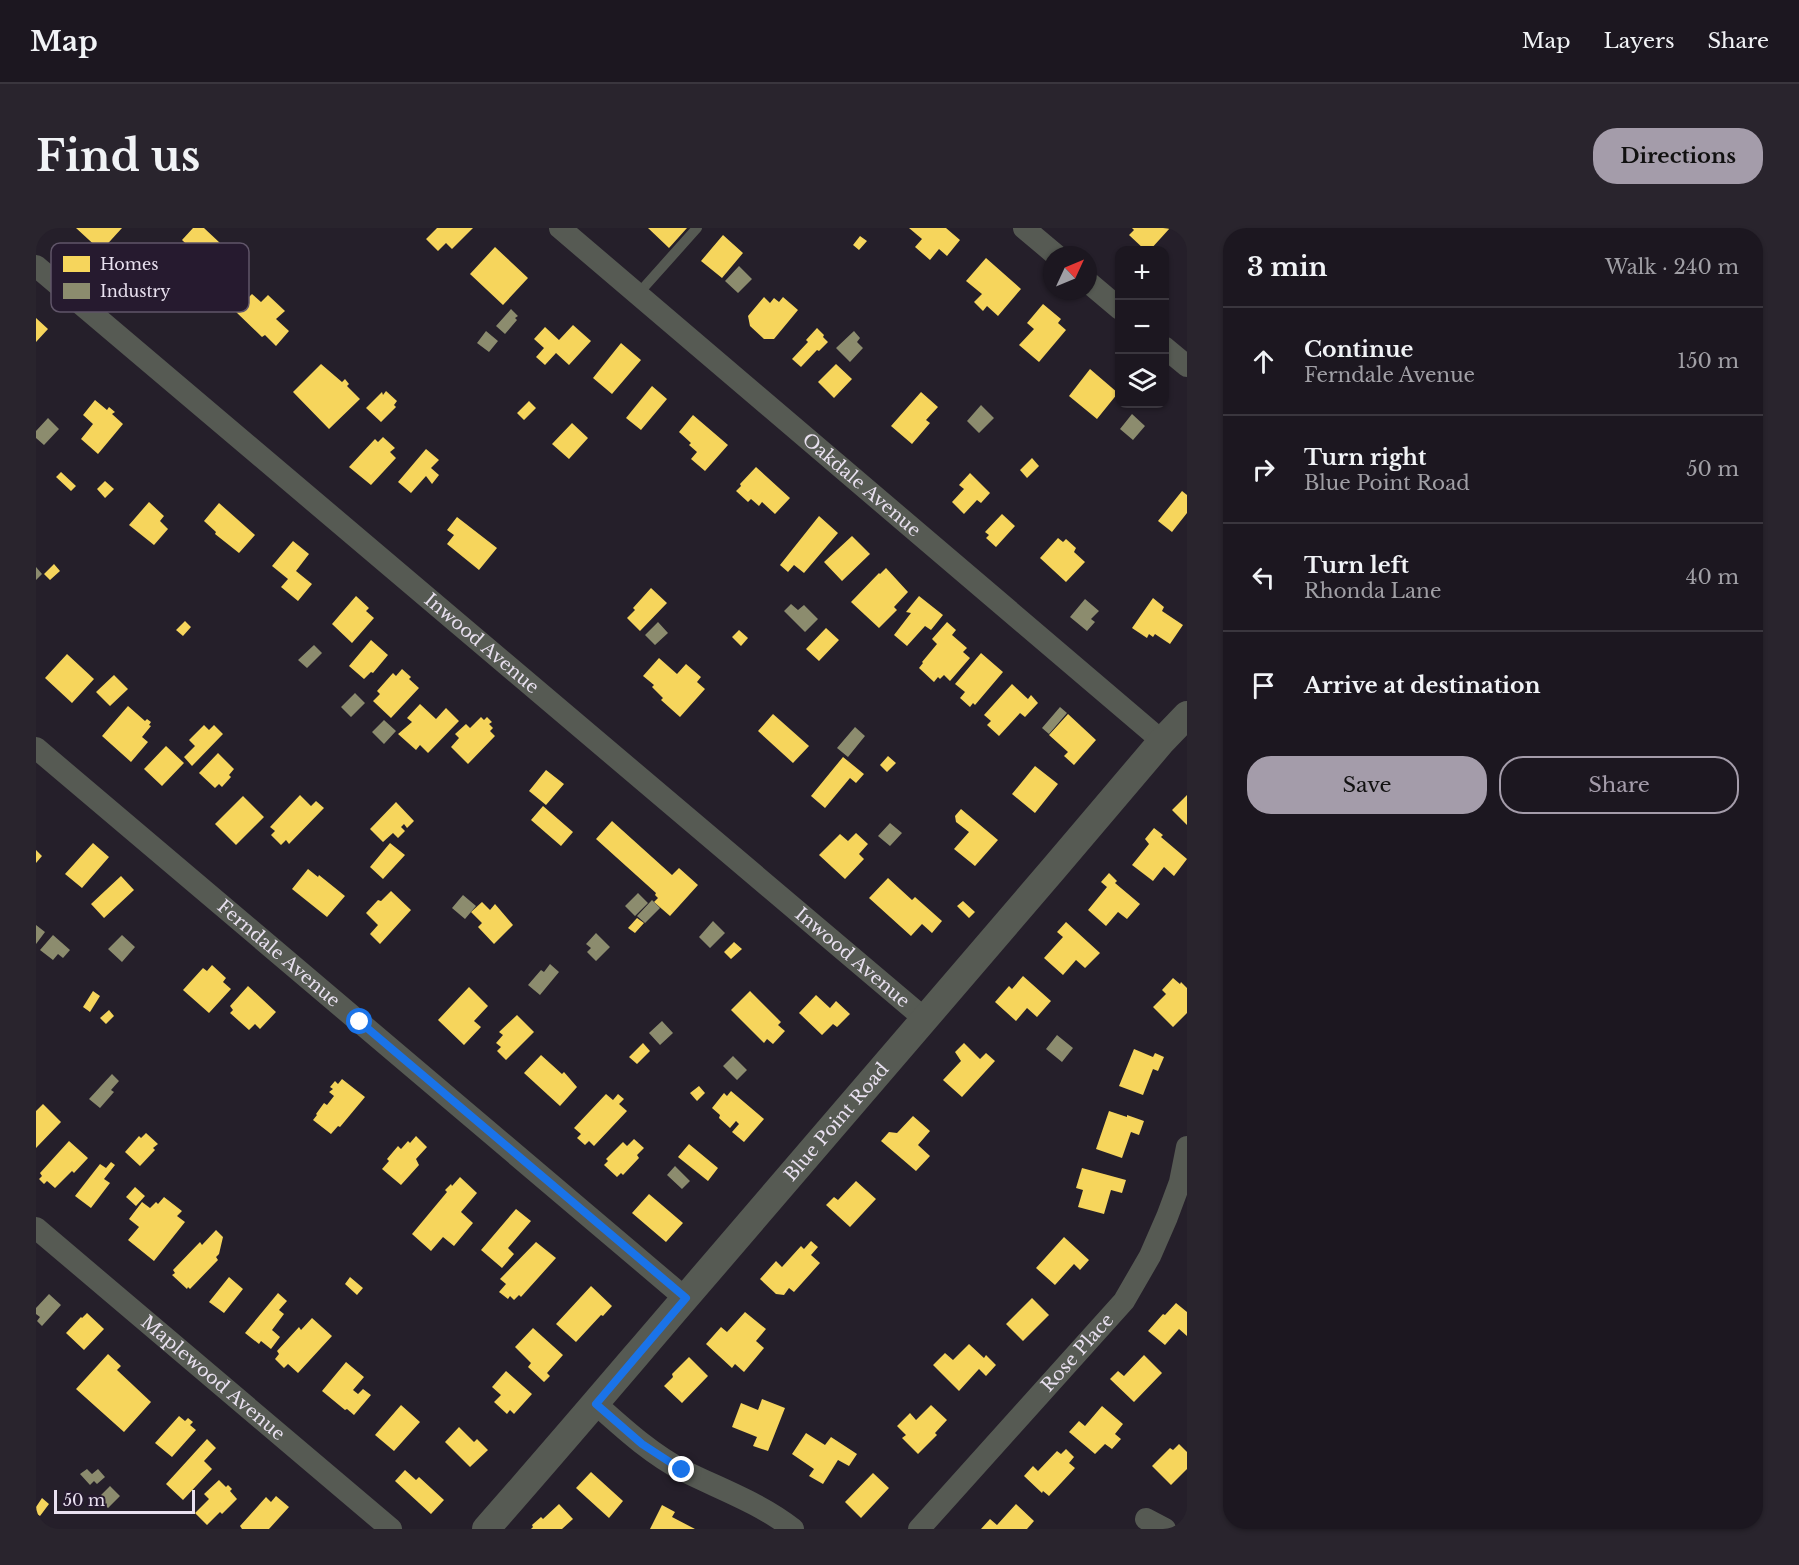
<!DOCTYPE html>
<html lang="en">
<head>
<meta charset="utf-8">
<style>
	:root { --surface:#1c1720; --page:#29242d; --text:#f1f3f6; --muted:#a09fa5; --line:#3a363e; --accent:#a49caa }
	body { margin:0; font-family:"Libre Baskerville",serif; background:var(--page); color:var(--text) }
	.controls { position:absolute; right:18px; top:18px; display:grid; overflow:hidden; border-radius:12px; box-shadow:0 2px 4px #0004 }
	.controls button { width:54px; height:54px; display:grid; place-items:center; padding:0; border:0; border-bottom:2px solid var(--line); background:var(--surface); color:var(--text); font:30px sans-serif }
	.compass { position:absolute; left:1007px; top:18px; width:54px; height:54px; border-radius:50%; background:var(--surface); box-shadow:0 2px 4px #0004; rotate:46deg }
	.scale { position:absolute; left:18px; bottom:15px; width:141px; box-sizing:border-box; padding-left:6px; border:3px solid #e8e0ef; border-top:0; font-size:16px; line-height:21px; white-space:nowrap; color:#e8e0ef; -webkit-text-stroke:4px #261a2f; paint-order:stroke }
	.stop { position:absolute; width:18px; height:18px; margin:-14px; border:4px solid #1a73e8; border-radius:50%; background:#fff }
	.stop.end { background:#1a73e8; border-color:#fff; box-shadow:0 2px 6px #0008 }
	.list { margin:0; padding:0; list-style:none }
	h2 { display:flex; justify-content:space-between; align-items:center; height:78px; margin:0; padding:0 24px; font-size:26px }
	h2 small { font-size:20px; font-weight:400; color:var(--muted) }
	.list li { display:grid; grid-template-columns:39px 1fr auto; gap:18px; align-items:center; box-sizing:border-box; height:108px; padding:0 24px; border-top:2px solid var(--line) }
	.list b { display:block; font-size:22px; white-space:nowrap }
	.list p { margin:0; font-size:20px; white-space:nowrap; color:var(--muted) }
	.list em { font-size:20px; font-style:normal; color:var(--muted) }
	.actions { display:flex; gap:12px; padding:18px 24px }
	.actions a { flex:1; padding:14px 0; border:2px solid var(--accent); border-radius:24px; text-align:center; font-size:21px; color:var(--accent) }
	.actions .main { background:var(--accent); color:#111 }
	.icon { flex:none; width:33px; height:33px; fill:none; stroke:currentColor; stroke-width:2; stroke-linecap:round; stroke-linejoin:round }
	.map { position:relative; flex:none; width:1151px; height:1301px; overflow:hidden; border-radius:24px }
	header { display:flex; align-items:center; gap:36px; box-sizing:border-box; height:84px; padding:0 30px; background:var(--surface); border-bottom:2px solid var(--line) }
	header strong { font-size:28px }
	nav { display:flex; gap:33px; margin-inline-start:auto; font-size:21px }
	.intro { display:flex; align-items:center; justify-content:space-between; box-sizing:border-box; height:144px; padding:0 36px }
	h1 { margin:0; font-size:42px }
	.button { padding:15px 27px; border-radius:24px; background:var(--accent); color:#111; font-size:21px; font-weight:700 }
	main { display:flex; gap:36px; padding:0 36px }
	aside { flex:1; background:var(--surface); border-radius:24px; box-shadow:0 2px 4px #0004 }
	.map>svg:first-child { display:block }
	.homes { fill:#f6d55c }
	.industry { fill:#8c8c6e }
	.lines { fill:none; stroke-linecap:round; stroke-linejoin:round }
	.service { stroke:#565a53; stroke-width:10 }
	.minor { stroke:#565a53; stroke-width:22 }
	.tertiary { stroke:#565a53; stroke-width:28 }
	.route { stroke:#1a73e8; stroke-width:8 }
	.labels { text-anchor:middle; stroke-width:6; stroke-linejoin:round; paint-order:stroke }
	.street-label { font-size:18px; fill:#e8e0ef; stroke:#261a2f }
	.key { fill:#261a2f; stroke:#605569; stroke-width:1.5 }
	.key-label { font-size:16px; fill:#e8e0ef }
</style>
</head>
<body>
<header>
<strong>Map</strong>
<nav><a>Map</a><a>Layers</a><a>Share</a></nav>
</header>
<div class="intro"><h1>Find us</h1><a class="button">Directions</a></div>
<main>
<div class="map">
<svg width="1151" height="1301" viewBox="0 0 1151 1301">
	<rect width="100%" height="100%" fill="#251f2a"/>
	<!-- homes -->
	<path class="homes" d="M40 0H86L65 23Z
		M157 0H168L184 15 167 32 146 12Z
		M401 0H437L416 21 410 15 402 23 390 11Z
		M612 0H651L633 20Z
		M873 0H910L924 12 911 28 903 21 894 32 879 19 886 11Z
		M1096 0H1134L1114 22H1109L1093 7 1098 2Z
		M687 7 707 25 686 50 665 33Z
		M824 8 831 13 823 22 817 17Z
		M459 19 492 50 467 77 434 46Z
		M950 30 985 61 962 88 951 78 947 83 938 74 946 66 930 53Z
		M216 66 225 74 232 67 249 83 240 91 253 103 240 118 229 107 226 109 199 83Z
		M728 69 734 75 738 70 743 74 747 69 762 82 738 111H728L714 98 712 88Z
		M1007 76 1025 91 1022 95 1030 102 1003 134 983 117 998 101 991 95Z
		M0 90 12 101 0 114Z
		M537 97 555 113 533 137 520 125 509 137 500 129 508 120 498 111 509 99 523 112Z
		M781 100 788 107 787 109 792 114 783 123 781 122 765 139 756 131 772 114 770 112Z
		M585 115 605 132 576 166 557 150Z
		M285 136 306 154 309 151 313 156 311 158 324 171 293 201 257 164Z
		M800 136 816 151 798 170 782 154Z
		M1054 141 1082 165 1061 191 1033 168Z
		M616 158 631 171 605 202 590 190Z
		M350 163 361 173 358 177 360 179 345 194 330 180 346 164 347 167Z
		M885 164 902 179 890 192 894 195 876 216 855 198Z
		M59 172 71 182 73 179 79 184 76 186 87 196 62 226 45 211 57 196 47 187Z
		M493 173 500 180 488 192 481 185Z
		M657 187 692 217 669 243 655 231 661 224 653 217 655 215 643 204Z
		M536 195 552 210 533 231 516 216Z
		M347 209 359 220 354 224 360 230 335 257 313 239 339 211 342 214Z
		M390 221 403 232 395 240 403 247 396 256 390 248 375 265 362 254Z
		M996 230 1003 238 991 250 984 242Z
		M720 239 754 270 739 286 726 274 723 278 715 271 712 274 700 263 705 258 704 256Z
		M25 244 40 258 35 263 20 249Z
		M934 245 954 265 945 275 941 272 928 286 916 274 928 261 923 257Z
		M69 253 78 261 69 270 61 261Z
		M1146 263 1151 267V285L1136 304 1122 293Z
		M113 274 128 288 124 293 132 301 118 317 93 297Z
		M183 275 219 307 203 325 179 306 180 304 168 293Z
		M966 286 979 298 960 319 950 310 953 307 949 304Z
		M783 288 802 305 768 345 758 337 752 344 744 337Z
		M421 289 461 320 443 342 411 316 418 307 411 302Z
		M816 308 834 326 806 353 788 334Z
		M1022 310 1027 314 1030 311 1040 320 1038 324 1049 334 1030 354 1004 330Z
		M257 313 273 326 260 343 276 356 262 373 245 359 252 351 236 338Z
		M18 336 24 343 14 352 8 346Z
		M850 340 872 364 858 379 861 382 843 400 815 374 843 345 844 346Z
		M615 360 631 375 604 403 591 390 599 382 597 380Z
		M320 368 333 380 330 383 338 390 316 415 296 396Z
		M883 368 907 387 895 402 889 398 871 418 858 407 875 385 870 384Z
		M1117 370 1128 379 1126 383 1147 397 1134 416 1119 406 1117 409 1113 406 1111 410 1096 400Z
		M149 393 155 399 147 408 140 402Z
		M911 394 920 402 916 407 931 420 927 424 934 430 914 453 908 447 904 451 902 449 898 454 883 440 887 435 886 434 901 416 896 411Z
		M790 400 803 412 783 433 770 421Z
		M703 402 712 410 705 418 696 409Z
		M335 412 352 427 337 445 335 444 328 451 313 438Z
		M945 425 967 444 939 477 937 475 934 479 924 470 929 464 919 456Z
		M31 426 58 451 36 475 9 450Z
		M623 430 641 446 650 436 665 449 661 454 669 461 644 489 625 472 627 470 616 459 618 457 607 448Z
		M366 441 375 449 373 451 383 460 355 490 337 473 344 466 341 463 357 445 360 448Z
		M78 447 92 461 74 478 60 464Z
		M976 456 992 471 995 467 1002 475 989 489 984 485 963 508 951 497 955 493 948 487Z
		M384 476 400 491 410 480 423 493 392 525 384 517 380 522 362 506 376 494 371 490Z
		M92 478 109 493 111 491 115 494 113 497 115 498 106 509 112 514 95 534 66 508Z
		M737 486 773 518 757 535 722 503Z
		M1032 486 1060 512 1038 537 1028 528 1032 524 1013 507Z
		M445 489 448 492 451 489 456 494 453 496 457 500 454 503 459 508 432 536 415 519 423 510 419 506 430 496 434 500Z
		M168 497 173 502 178 497 187 506 156 538 148 529 159 518 153 512Z
		M130 518 148 535 126 558 108 541Z
		M182 525 198 541 193 547 195 549 186 559 183 556 179 560 163 545Z
		M852 528 860 535 851 544 844 537Z
		M807 529 828 546 820 555 814 550 789 580 775 568Z
		M999 538 1022 556 999 585 976 566Z
		M510 542 528 556 510 577 493 563Z
		M264 567 275 578 280 573 288 580 253 616 250 612 245 617 235 607 239 603 234 599Z
		M1151 567V597L1136 582Z
		M207 568 228 589 200 617 179 596Z
		M360 574 378 593 371 600 368 596 365 599 369 603 362 610 357 605 347 614 334 601Z
		M507 578 537 604 525 618 495 592Z
		M925 581 962 612 939 638 918 621 933 604 920 594 919 588Z
		M576 593 636 647 643 640 662 657 634 688 618 674 622 670 619 667 620 665 560 611Z
		M1118 600 1127 607 1125 609 1151 631 1138 648 1128 639 1117 653 1096 637 1113 616 1109 611Z
		M820 605 832 616 823 626 828 631 809 651 783 627 804 606 812 613Z
		M57 615 73 629 46 660 29 646Z
		M354 615 369 627 347 651 334 639Z
		M0 622 6 628 0 635Z
		M272 641 282 649 283 647 309 668 291 689 256 661Z
		M1073 645 1081 653 1079 655 1104 676 1091 691 1082 684 1070 698 1052 682 1071 659 1065 654Z
		M85 648 98 662 68 690 55 676Z
		M852 650 876 672 879 669 906 693 896 705 886 696 875 708 833 670Z
		M355 663 375 682 344 716 334 706 342 697 330 685 342 672 345 673Z
		M927 673 939 684 933 690 921 678Z
		M446 674 454 682 459 676 477 697 458 716 442 699 446 695 435 684Z
		M601 690 608 695 599 705 592 700Z
		M1030 694 1064 725 1049 740 1040 732 1027 747 1008 730 1027 709 1021 704Z
		M698 714 706 721 695 731 688 724Z
		M176 737 190 750 187 754 195 761 173 785 147 762 167 740 171 743Z
		M987 748 1015 773 1001 789 991 780 980 793 959 774 973 758 976 761Z
		M1137 750 1144 756 1145 754 1151 760V785L1137 799 1117 779 1130 766 1126 762Z
		M212 758 240 784 224 801 219 796 213 802 194 785 197 782 194 778Z
		M433 759 452 778 438 793 445 799 428 817 402 792Z
		M57 763 64 768 54 784 47 779Z
		M714 763 745 794 742 797 749 803 737 816 731 811 728 815 695 782Z
		M780 767 794 780 800 773 814 786 801 799 797 796 786 807 763 785Z
		M73 782 78 788 70 796 64 790Z
		M481 787 498 804 470 832 461 823 465 819 460 815 467 807 463 804Z
		M607 815 614 823 601 836 593 829Z
		M928 815 944 831 950 825 959 833 926 869 907 852 925 833 919 824Z
		M1098 821 1117 829 1119 825 1128 829 1122 843 1117 841 1107 867 1083 858Z
		M505 827 526 846 528 844 541 859 524 878 488 845Z
		M306 851 329 869 304 899 302 898 295 906 277 892 281 887 280 886 288 875 291 877 298 868 293 864 297 861 294 859 299 853 302 856Z
		M663 858 669 865 661 873 654 865Z
		M695 863 728 891 708 914 696 904 703 896 700 893 694 900 683 890 684 887 676 880 688 865 691 868Z
		M570 866 577 872 582 866 588 871 583 876 591 883 558 918 553 913 549 917 541 910 545 906 538 900Z
		M7 876 25 894 0 920V883Z
		M1073 883 1091 889V887L1108 893 1103 907 1095 904 1086 930 1060 921Z
		M877 888 894 903 882 917 894 928 880 943 845 913 853 904 861 905Z
		M110 905 122 916 117 920 119 922 104 938 89 924 103 908 105 910Z
		M380 908 391 919 380 931 383 937 365 957 346 941 353 933 351 931 362 918 365 921 372 913 374 915Z
		M598 911 608 920 601 927 603 930 587 947 585 945 581 949 568 937 572 933 570 931 587 914 591 918Z
		M33 913 52 930 38 945 36 943 19 960 11 953 8 956 3 951 6 948 4 945Z
		M653 916 682 940 672 953 642 929Z
		M75 934 79 937 68 951 74 955 55 980 39 968 64 936 70 940Z
		M1046 940 1090 952 1086 965 1075 962 1068 986 1042 979 1047 962 1040 960Z
		M424 949 441 965 425 984 437 995 418 1018 407 1009 395 1023 376 1006 411 964 409 962 415 956 416 958Z
		M820 953 840 971 814 999 790 977 798 969 802 972Z
		M99 959 109 968 100 978 90 969Z
		M613 966 647 995 630 1014 596 985Z
		M128 969 146 983 141 988 149 994 118 1033 92 1012 103 999 93 991 106 974 114 980 120 974 122 976Z
		M480 981 495 993 472 1020 478 1026 466 1040 445 1022Z
		M180 1002 187 1009 183 1026 180 1029 182 1032 154 1061 152 1059 151 1061 136 1047 139 1045 137 1042 164 1014 166 1017Z
		M1028 1009 1053 1032 1044 1042 1038 1036 1019 1057 1000 1040Z
		M775 1013 782 1019 775 1027 784 1035 758 1064 753 1060 748 1067 740 1066 724 1051 740 1033 746 1039 765 1018 768 1021Z
		M500 1014 520 1030 485 1069 483 1067 478 1072 474 1068 472 1071 463 1064 470 1056 464 1051Z
		M193 1049 207 1061 188 1085 173 1074Z
		M314 1049 327 1060 321 1067 309 1056Z
		M555 1058 576 1078 567 1088 565 1087 540 1114 520 1096Z
		M242 1065 251 1073 243 1082 248 1086 236 1102 244 1109 235 1121 225 1113 223 1116 209 1105Z
		M996 1070 1013 1087 987 1113 970 1096Z
		M1140 1075 1151 1084V1108L1143 1101 1129 1117 1112 1103 1127 1086 1129 1087Z
		M709 1084 730 1101 720 1113 728 1120 708 1144 699 1136 696 1140 670 1116 685 1099 691 1104Z
		M51 1085 68 1101 48 1122 30 1105 45 1089 46 1090Z
		M276 1090 296 1108 262 1145 252 1136 248 1140 239 1131 243 1126 241 1123 263 1099 265 1102Z
		M497 1100 527 1127 511 1145 514 1148 508 1154 492 1139 495 1135 479 1119Z
		M933 1116 948 1130 950 1127 960 1137 950 1148 943 1141 923 1163 897 1137 909 1125 917 1132Z
		M72 1126 85 1138 81 1142 115 1174 88 1204 40 1161Z
		M1108 1127 1126 1145 1098 1174 1074 1151 1082 1143 1088 1148Z
		M653 1129 672 1148 646 1175 628 1158 637 1149 636 1146Z
		M310 1134 328 1149 317 1162 322 1166 327 1161 335 1167 318 1187 311 1181 309 1182 286 1163Z
		M470 1143 496 1166 478 1186 474 1182 471 1186 458 1174 465 1167 456 1159Z
		M726 1171 749 1180 732 1223 717 1218 721 1209 696 1199 705 1175 722 1182Z
		M365 1177 384 1194 358 1223 339 1207Z
		M895 1177 911 1192 899 1205 901 1207 882 1226 866 1210 870 1207 861 1198 874 1185 880 1192Z
		M1066 1178 1087 1196 1079 1206 1085 1211 1076 1221 1069 1216 1059 1226 1033 1204 1043 1193 1049 1198Z
		M143 1188 149 1193 152 1190 157 1194 154 1197 160 1202 136 1229 119 1215Z
		M423 1199 438 1214 441 1211 452 1222 434 1239 409 1214Z
		M770 1205 789 1217 795 1209 821 1226 813 1238 802 1232 787 1256 773 1248 778 1241 756 1226Z
		M171 1211 180 1220 168 1233 176 1241 147 1272 130 1256Z
		M1143 1216 1151 1224V1241L1135 1257 1116 1238 1134 1220 1137 1222Z
		M1030 1221 1038 1229 1033 1235 1039 1240 1013 1268 1007 1263 1006 1265 988 1248 997 1238 1002 1243 1021 1223 1025 1226Z
		M369 1242 380 1252 383 1249 408 1272 395 1286 359 1253Z
		M555 1244 587 1273 573 1290 540 1260Z
		M837 1245 853 1260 825 1290 809 1274Z
		M183 1252 190 1259 192 1257 196 1261 194 1263 201 1271 186 1286 184 1284 171 1297 159 1285 173 1271 168 1266Z
		M240 1268 253 1279 233 1301H206L204 1298 230 1269 235 1274Z
		M6 1270 13 1276 4 1288 0 1285V1279Z
		M523 1276 537 1291 526 1301H495L497 1299 496 1297 505 1289 507 1291Z
		M980 1276 998 1293 991 1301H945L954 1291 961 1297Z
		M626 1277 639 1284 636 1289 659 1301H614Z"/>
	<!-- industry -->
	<path class="industry" d="M703 38 716 51 702 65 689 53Z
		M475 81 482 88 479 90 481 92 469 106 460 98Z
		M450 103 462 113 453 124 441 115Z
		M818 103 824 110 821 114 827 120 814 134 800 120Z
		M945 177 958 190 943 205 931 193Z
		M1096 186 1109 198 1097 212 1084 201Z
		M12 190 23 201 8 217 0 210V203Z
		M0 339 6 346 0 352Z
		M1049 371 1063 383 1055 391 1059 394 1051 403 1034 389Z
		M755 376 762 382 768 377 782 391 769 404 748 383Z
		M622 394 632 405 619 417 609 407Z
		M278 417 286 425 271 440 262 432Z
		M319 465 329 475 315 489 305 479Z
		M1024 479 1031 485 1013 506 1006 500Z
		M348 492 360 503 348 516 336 504Z
		M819 499 829 508 812 529 801 520Z
		M854 595 866 605 854 618 842 608Z
		M602 665 612 675 599 688 589 678Z
		M427 667 440 678 429 691 416 680Z
		M616 672 624 680 609 695 601 688Z
		M677 693 689 705 674 720 663 709Z
		M0 697 9 704 0 716Z
		M560 705 574 719 560 733 551 724 555 720 550 716Z
		M17 707 34 722 27 730 22 726 17 732 4 722Z
		M86 707 99 719 86 734 72 721Z
		M514 736 523 744 504 767 492 757 505 742 508 744Z
		M626 793 637 805 624 817 613 805Z
		M1021 807 1037 820 1026 834 1010 821Z
		M697 828 711 842 701 852 687 838Z
		M76 846 83 853 75 862 78 864 64 880 53 871Z
		M639 938 654 953 646 961 631 947Z
		M13 1066 25 1077 6 1098 1 1093 4 1089 0 1086V1080Z
		M51 1241 56 1246 62 1241 69 1249 61 1256 58 1253 54 1257 44 1246Z
		M74 1258 84 1268 72 1280 62 1270Z"/>
	<g class="lines">
		<!-- service -->
		<path class="service" d="M602 66 661 0"/>
		<!-- minor -->
		<g class="minor">
			<path id="s1" d="M524 0 1126 513"/>
			<path d="M988 0 1020 27"/>
			<path id="s2" d="M0 38 890 792"/>
			<path d="M1052 54 1084 81"/>
			<path d="M1128 119 1151 138"/>
			<path id="s3" d="M0 520 649 1070"/>
			<path id="s4" d="M0 1000 355 1301"/>
			<path d="M560 1176C587 1200 615 1226 648 1243 684 1261 724 1275 757 1301"/>
			<path d="M1110 1291 1129 1301"/>
			<path id="s5" d="M883 1301 1088 1073 1114 1028 1131 989 1144 954 1151 919"/>
		</g>
		<!-- tertiary -->
		<path class="tertiary" id="s6" d="M450 1301C518 1224 584 1146 651 1068 810 883 969 699 1126 513L1151 487"/>
	</g>
	<g class="lines">
		<!-- route -->
		<path class="route" d="M324 794 650 1070 560 1176 606 1216 646 1242"/>
	</g>
	<g class="labels">
		<!-- street labels -->
		<g class="street-label">
			<text dy="6" stroke="none"><textPath href="#s1" startOffset="396">Oakdale Avenue</textPath></text>
			<text dy="6" stroke="none"><textPath href="#s2" startOffset="584">Inwood Avenue</textPath></text>
			<text dy="6" stroke="none"><textPath href="#s3" startOffset="318">Ferndale Avenue</textPath></text>
			<text dy="6" stroke="none"><textPath href="#s2" startOffset="1070">Inwood Avenue</textPath></text>
			<text dy="6" stroke="none"><textPath href="#s6" startOffset="537">Blue Point Road</textPath></text>
			<text dy="6" stroke="none"><textPath href="#s5" startOffset="237">Rose Place</textPath></text>
			<text dy="6" stroke="none"><textPath href="#s4" startOffset="232">Maplewood Avenue</textPath></text>
		</g>
	</g>
	<!-- legend -->
	<rect x="15" y="15" width="198" height="69" rx="9" class="key"/>
	<rect x="27" y="28" width="27" height="16" fill="#f6d55c"/>
	<rect x="27" y="55" width="27" height="16" fill="#8c8c6e"/>
	<g class="key-label">
		<text x="64" y="42">Homes</text>
		<text x="64" y="69">Industry</text>
	</g>
</svg>
<div class="controls">
<button>+</button>
<button>−</button>
<button><svg class="icon" aria-label="layers" viewBox="0 0 24 24"><path d="M12 4l9 5-9 5-9-5zM3 14l9 5 9-5"/></svg></button>
</div>
<svg class="compass" viewBox="-18 -18 36 36"><path d="M0-13l5 13h-10z" fill="#e53935"/><path d="M0 13l5-13h-10z" fill="#a09fa5"/></svg>
<div class="scale">50 m</div>
<div class="stop" style="left:324px;top:794px"></div>
<div class="stop end" style="left:646px;top:1242px"></div>
</div>
<aside>
<h2>3 min<small>Walk · 240 m</small></h2>
<ul class="list">
<li><svg class="icon" aria-label="ahead" viewBox="0 0 24 24"><path d="M12 20V5M6 11l6-6 6 6"/></svg><div><b>Continue</b><p>Ferndale Avenue</p></div><em>150 m</em></li>
<li><svg class="icon" aria-label="right" viewBox="0 0 24 24"><path d="M7 20v-9h11M14 6l5 5-5 5"/></svg><div><b>Turn right</b><p>Blue Point Road</p></div><em>50 m</em></li>
<li><svg class="icon" aria-label="left" viewBox="0 0 24 24"><path d="M17 20v-9H6M10 6l-5 5 5 5"/></svg><div><b>Turn left</b><p>Rhonda Lane</p></div><em>40 m</em></li>
<li><svg class="icon" aria-label="arrive" viewBox="0 0 24 24"><path d="M6 21V4h12l-3 4 3 4H6"/></svg><div><b>Arrive at destination</b></div></li>
</ul>
<div class="actions"><a class="main">Save</a><a>Share</a></div>
</aside>
</main>
</body>
</html>
